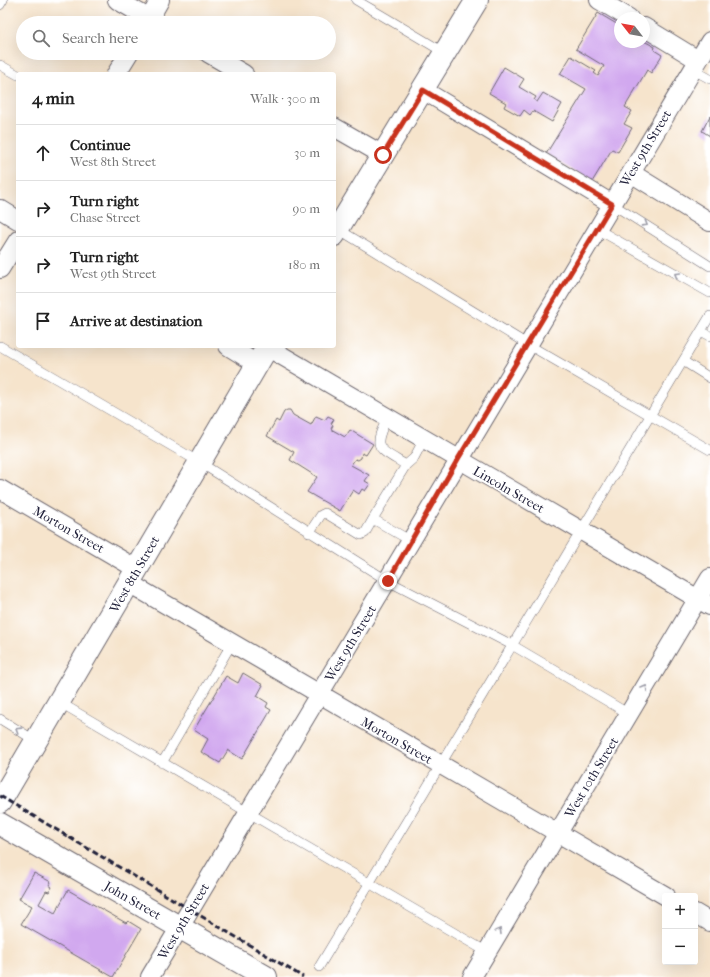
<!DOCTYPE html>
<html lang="en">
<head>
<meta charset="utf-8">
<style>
	:root { --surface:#fff; --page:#f6f6f6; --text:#222; --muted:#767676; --line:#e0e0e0 }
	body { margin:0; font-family:"IM FELL French Canon",serif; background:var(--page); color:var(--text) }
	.controls { position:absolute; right:12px; bottom:12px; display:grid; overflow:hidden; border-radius:4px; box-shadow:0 4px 16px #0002 }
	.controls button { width:36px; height:36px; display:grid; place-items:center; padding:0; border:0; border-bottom:1px solid var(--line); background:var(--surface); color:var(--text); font:20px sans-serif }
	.compass { position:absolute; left:614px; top:12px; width:36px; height:36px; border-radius:50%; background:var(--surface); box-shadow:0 4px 16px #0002; rotate:301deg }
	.stop { position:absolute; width:12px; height:12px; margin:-9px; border:3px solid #c8321e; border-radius:50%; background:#fff }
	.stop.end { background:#c8321e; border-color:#fff; box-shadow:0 1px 4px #0008 }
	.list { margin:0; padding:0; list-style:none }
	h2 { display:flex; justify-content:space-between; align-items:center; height:52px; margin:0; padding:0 16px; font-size:17px }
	h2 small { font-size:13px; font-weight:400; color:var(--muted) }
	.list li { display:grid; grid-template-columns:26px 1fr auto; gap:12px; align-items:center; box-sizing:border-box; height:56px; padding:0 16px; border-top:1px solid var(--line) }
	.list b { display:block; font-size:15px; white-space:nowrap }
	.list p { margin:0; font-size:13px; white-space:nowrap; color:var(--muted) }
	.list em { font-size:13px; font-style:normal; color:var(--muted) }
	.icon { flex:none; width:22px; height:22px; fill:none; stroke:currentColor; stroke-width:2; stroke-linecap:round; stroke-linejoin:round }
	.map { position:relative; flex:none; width:710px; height:977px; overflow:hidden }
	.search { position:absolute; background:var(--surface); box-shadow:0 4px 16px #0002; left:16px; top:16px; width:320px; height:44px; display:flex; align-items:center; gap:10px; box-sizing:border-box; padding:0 14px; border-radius:22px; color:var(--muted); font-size:15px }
	.panel { position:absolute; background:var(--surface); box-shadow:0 4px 16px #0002; left:16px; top:72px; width:320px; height:276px; border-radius:4px }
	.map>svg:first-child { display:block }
	.building { fill:#d1a8ef }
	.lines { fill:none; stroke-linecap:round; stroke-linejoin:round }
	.service-casing { stroke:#6c666e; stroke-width:10 }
	.minor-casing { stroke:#6c666e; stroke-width:20 }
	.tertiary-casing { stroke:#6c666e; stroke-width:24 }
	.service { stroke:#fff; stroke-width:9 }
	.minor { stroke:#fff; stroke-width:18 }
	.tertiary { stroke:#fff; stroke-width:22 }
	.rail { stroke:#22223b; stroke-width:3; stroke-dasharray:6 3; stroke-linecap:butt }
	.oneway { stroke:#9c9ca7 }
	.route { stroke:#c8321e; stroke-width:5 }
	.labels { text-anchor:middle; stroke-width:3.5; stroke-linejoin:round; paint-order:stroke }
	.street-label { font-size:13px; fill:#22223b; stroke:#fff }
</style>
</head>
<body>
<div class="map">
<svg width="710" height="977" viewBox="0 0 710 977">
	<rect width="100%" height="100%" fill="#fff"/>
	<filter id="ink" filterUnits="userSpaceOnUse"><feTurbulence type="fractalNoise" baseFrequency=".025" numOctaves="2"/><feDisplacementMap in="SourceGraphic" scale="8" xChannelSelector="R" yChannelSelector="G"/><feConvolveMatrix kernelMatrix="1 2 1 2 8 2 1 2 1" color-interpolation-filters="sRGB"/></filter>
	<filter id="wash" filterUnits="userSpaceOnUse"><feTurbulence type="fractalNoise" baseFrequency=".012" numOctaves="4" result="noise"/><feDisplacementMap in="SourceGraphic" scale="16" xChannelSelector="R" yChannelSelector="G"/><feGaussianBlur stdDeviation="0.9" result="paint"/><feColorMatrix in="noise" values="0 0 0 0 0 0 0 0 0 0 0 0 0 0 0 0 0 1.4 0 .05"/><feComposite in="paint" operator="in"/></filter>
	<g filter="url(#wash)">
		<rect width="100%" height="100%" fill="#f6e4cc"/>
		<g id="blocks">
			<!-- building -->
			<path class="building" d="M598 13 620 26V42L644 41 655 47 654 50 662 55 651 73 647 70 625 107 632 111 624 124 632 128 618 152 612 149 592 182 546 154 586 89 560 74 571 56 596 71 594 73 598 76 604 66 576 49Z
				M504 67 524 79 519 87 536 97 534 100 537 102 543 93 562 104 552 122 533 111 530 115 524 110 520 116 504 107 506 103 489 93Z
				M710 116V136L702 131Z
				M287 410H290L293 415 311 425 316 416 325 420 328 416 334 419 331 424 333 425 331 429 345 437 350 430 373 444 366 455 362 453 361 458 358 460 355 459 351 465 369 475 365 481 370 484 365 491 362 489 359 494 353 490 340 511 307 492 317 477 290 460 294 452 267 436 276 420 279 422 284 412Z
				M243 673 263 685 257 696 268 703 266 707 271 710 242 759 228 750 220 763 201 752 208 739 194 730 226 676 238 683Z
				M34 873 51 882 49 885 52 887 49 892 46 891 39 904 55 913 68 890 126 923 128 921 141 929 113 977 21 924 32 906 19 899Z"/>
		</g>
	</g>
	<g filter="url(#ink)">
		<use href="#blocks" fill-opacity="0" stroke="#6c666e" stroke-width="1"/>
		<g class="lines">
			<defs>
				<path id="service" d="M356 0 445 53
					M0 5 3 0
					M0 65 18 75
					M692 69 710 79
					M612 204 710 266
					M338 229 527 344 710 450
					M597 229 710 293
					M701 331 710 336
					M0 346 199 462 388 581 512 645 629 714
					M683 361 710 378
					M388 417C371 449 378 448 406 465
					M373 519 406 465 414 458 424 439
					M309 533 321 515 325 513 361 535 365 533 373 519 411 541
					M59 702 487 952
					M0 719 36 741
					M162 763 232 643
					M319 967 710 316"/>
				<path id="minor" d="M117 0 157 23
					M599 0 629 18
					M147 23 160 0
					M644 27 698 60
					M208 53 244 74
					M116 74 129 53
					M423 90 612 204
					M334 127 383 155
					M631 173 710 222
					M0 209 18 220
					M0 269 18 240
					M228 346 257 364
					M267 347 710 606
					M0 489 137 569
					M129 583 666 896
					M695 913 710 922
					M150 977 710 41
					M472 977 710 578"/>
				<path id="tertiary" d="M334 235 477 0
					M0 802 268 346
					M0 824 266 977"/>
			</defs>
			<!-- service casing -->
			<use href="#service" class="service-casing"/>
			<!-- minor casing -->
			<use href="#minor" class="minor-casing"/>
			<!-- tertiary casing -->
			<use href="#tertiary" class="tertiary-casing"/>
			<!-- service -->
			<use href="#service" class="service"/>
			<!-- minor -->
			<use href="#minor" class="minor"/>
			<!-- tertiary -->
			<use href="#tertiary" class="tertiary"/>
			<!-- rail -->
			<path class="rail" d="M0 796 303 977"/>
		</g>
		<!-- one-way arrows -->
		<defs><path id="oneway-chevron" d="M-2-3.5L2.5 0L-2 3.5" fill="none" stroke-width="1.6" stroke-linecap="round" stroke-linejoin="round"/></defs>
		<g class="oneway">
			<use href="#oneway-chevron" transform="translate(645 224) rotate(32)"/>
			<use href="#oneway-chevron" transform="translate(677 275) rotate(-150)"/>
			<use href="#oneway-chevron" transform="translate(645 688) rotate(-59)"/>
			<use href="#oneway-chevron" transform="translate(18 730) rotate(-148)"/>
			<use href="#oneway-chevron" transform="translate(499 931) rotate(-59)"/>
		</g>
	</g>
	<g class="lines" filter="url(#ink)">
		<!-- route -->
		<path class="route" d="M383 155 423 90 612 204 458 459 388 581"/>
	</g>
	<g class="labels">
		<!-- street labels -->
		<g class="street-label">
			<text transform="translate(645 148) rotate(-59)" y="5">West 9th Street</text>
			<text transform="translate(509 489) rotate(30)" y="5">Lincoln Street</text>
			<text transform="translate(69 529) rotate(30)" y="5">Morton Street</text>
			<text transform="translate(134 574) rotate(-60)" y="5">West 8th Street</text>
			<text transform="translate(350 643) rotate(-59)" y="5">West 9th Street</text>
			<text transform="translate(397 740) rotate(30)" y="5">Morton Street</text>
			<text transform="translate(591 777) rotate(-59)" y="5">West 10th Street</text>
			<text transform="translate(133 900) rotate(30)" y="5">John Street</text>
			<text transform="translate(183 921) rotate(-59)" y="5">West 9th Street</text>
		</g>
	</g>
</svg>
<div class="controls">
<button>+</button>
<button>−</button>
</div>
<svg class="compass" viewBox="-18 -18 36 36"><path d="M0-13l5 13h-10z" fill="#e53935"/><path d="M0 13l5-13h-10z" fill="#767676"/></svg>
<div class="stop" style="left:383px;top:155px"></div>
<div class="stop end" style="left:388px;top:581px"></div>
<div class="search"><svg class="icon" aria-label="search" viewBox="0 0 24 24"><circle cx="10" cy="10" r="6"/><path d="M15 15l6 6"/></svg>Search here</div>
<section class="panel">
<h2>4 min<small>Walk · 300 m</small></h2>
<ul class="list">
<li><svg class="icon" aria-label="ahead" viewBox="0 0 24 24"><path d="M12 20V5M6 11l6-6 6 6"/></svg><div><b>Continue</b><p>West 8th Street</p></div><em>30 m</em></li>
<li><svg class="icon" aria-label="right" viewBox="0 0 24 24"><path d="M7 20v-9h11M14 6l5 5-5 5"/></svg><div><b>Turn right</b><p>Chase Street</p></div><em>90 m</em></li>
<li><svg class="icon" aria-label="right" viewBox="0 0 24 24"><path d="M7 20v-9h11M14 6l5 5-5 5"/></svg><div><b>Turn right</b><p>West 9th Street</p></div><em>180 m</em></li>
<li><svg class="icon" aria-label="arrive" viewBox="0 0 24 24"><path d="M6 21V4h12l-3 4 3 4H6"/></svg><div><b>Arrive at destination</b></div></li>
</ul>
</section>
</div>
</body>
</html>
